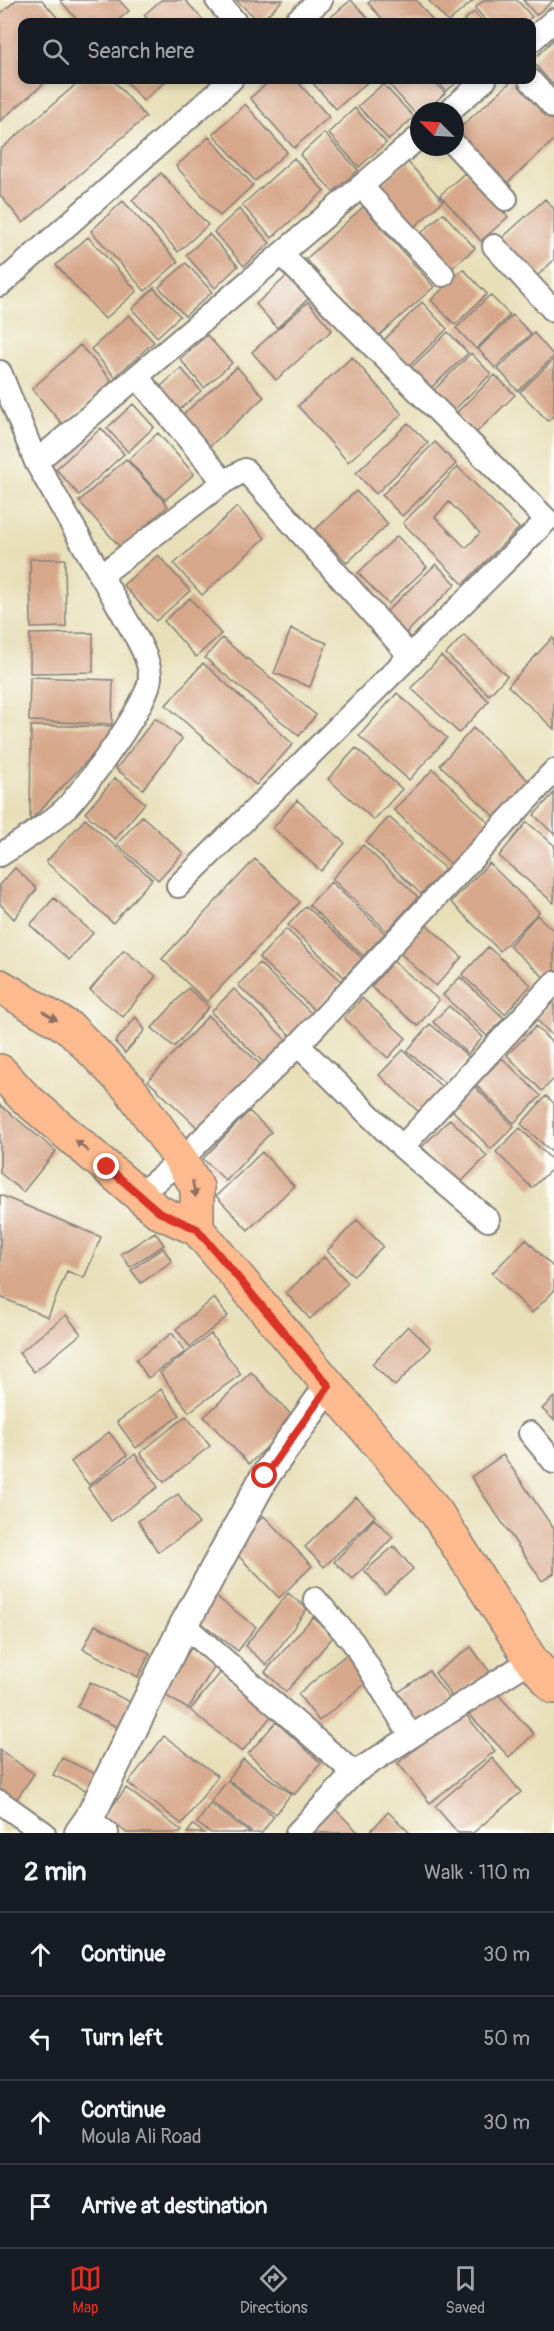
<!DOCTYPE html>
<html lang="en">
<head>
<meta charset="utf-8">
<style>
	:root { --surface:#171b24; --page:#242831; --text:#f1f3f6; --muted:#9ea1a6; --line:#363941; --accent:#d93025 }
	body { margin:0; font-family:Pangolin,sans-serif; background:var(--page); color:var(--text) }
	.compass { position:absolute; left:410px; top:102px; width:54px; height:54px; border-radius:50%; background:var(--surface); box-shadow:0 3px 9px #0003; rotate:294deg }
	.stop { position:absolute; width:18px; height:18px; margin:-14px; border:4px solid #d93025; border-radius:50%; background:#fff }
	.stop.end { background:#d93025; border-color:#fff; box-shadow:0 2px 6px #0008 }
	.list { margin:0; padding:0; list-style:none }
	h2 { display:flex; justify-content:space-between; align-items:center; height:78px; margin:0; padding:0 24px; font-size:26px }
	h2 small { font-size:20px; font-weight:400; color:var(--muted) }
	.list li { display:grid; grid-template-columns:39px 1fr auto; gap:18px; align-items:center; box-sizing:border-box; height:84px; padding:0 24px; border-top:2px solid var(--line) }
	.list b { display:block; font-size:22px; white-space:nowrap }
	.list p { margin:0; font-size:20px; white-space:nowrap; color:var(--muted) }
	.list em { font-size:20px; font-style:normal; color:var(--muted) }
	.icon { flex:none; width:33px; height:33px; fill:none; stroke:currentColor; stroke-width:2; stroke-linecap:round; stroke-linejoin:round }
	.map { position:relative; flex:none; width:554px; height:1833px; overflow:hidden }
	.search { position:absolute; background:var(--surface); box-shadow:0 3px 9px #0003; left:18px; right:18px; top:18px; height:66px; display:flex; align-items:center; gap:15px; box-sizing:border-box; padding:0 21px; border-radius:12px; color:var(--muted); font-size:22px }
	.sheet { height:414px; background:var(--surface) }
	nav { display:flex; justify-content:space-around; align-items:center; box-sizing:border-box; height:84px; border-top:2px solid var(--line); background:var(--surface); font-size:16px; color:var(--muted) }
	nav a { display:grid; justify-items:center; gap:3px }
	nav .on { color:var(--accent) }
	.map>svg:first-child { display:block }
	.building { fill:#d7a78b; fill-rule:evenodd }
	.lines { fill:none; stroke-linecap:round; stroke-linejoin:round }
	.minor-casing { stroke:#85807a; stroke-width:26 }
	.tertiary-casing { stroke:#85807a; stroke-width:32 }
	.primary-casing { stroke:#85807a; stroke-width:36 }
	.minor { stroke:#fff; stroke-width:22 }
	.tertiary { stroke:#fff; stroke-width:28 }
	.primary { stroke:#fcba8e; stroke-width:33 }
	.oneway { fill:#8f6e64 }
	.route { stroke:#d93025; stroke-width:8 }
</style>
</head>
<body>
<div class="map">
<svg width="554" height="1833" viewBox="0 0 554 1833">
	<rect width="100%" height="100%" fill="#fdfcf7"/>
	<filter id="ink" filterUnits="userSpaceOnUse"><feTurbulence type="fractalNoise" baseFrequency=".0167" numOctaves="2"/><feDisplacementMap in="SourceGraphic" scale="12" xChannelSelector="R" yChannelSelector="G"/><feConvolveMatrix kernelMatrix="1 2 1 2 8 2 1 2 1" color-interpolation-filters="sRGB"/></filter>
	<filter id="wash" filterUnits="userSpaceOnUse"><feTurbulence type="fractalNoise" baseFrequency=".008" numOctaves="4" result="noise"/><feDisplacementMap in="SourceGraphic" scale="24" xChannelSelector="R" yChannelSelector="G"/><feGaussianBlur stdDeviation="1.35" result="paint"/><feColorMatrix in="noise" values="0 0 0 0 0 0 0 0 0 0 0 0 0 0 0 0 0 1.4 0 .05"/><feComposite in="paint" operator="in"/></filter>
	<g filter="url(#wash)">
		<rect width="100%" height="100%" fill="#e8dfb9"/>
		<g id="blocks">
			<!-- building -->
			<path class="building" d="M16 0H42L61 22H22V80H48L0 121V14Z
				M60 0H119L129 11 116 22H79Z
				M161 0H185L205 22H150L144 15Z
				M236 0H283L260 22Z
				M351 0 372 22H325Z
				M372 0H416L434 22H385L368 3Z
				M428 0H474L448 22Z
				M484 0H517L532 17 525 22H487L475 8Z
				M523 0H554L536 15Z
				M474 12 483 22H462Z
				M554 39V86L532 61Z
				M81 80H113L146 117 23 223 0 195V150Z
				M125 80H167L143 101Z
				M271 80H296L329 117 294 148 250 98Z
				M310 80H370L336 109Z
				M394 80H432L445 93 425 111H419V118L389 84Z
				M436 80H460L446 91Z
				M513 80H519L554 119V140L504 186 455 132Z
				M383 84 414 117 389 140 358 106Z
				M245 104 287 152 255 181 213 134Z
				M355 108 386 143 359 167 328 133Z
				M324 133 358 170 333 192 300 155Z
				M209 137 253 185 220 216 176 166Z
				M294 158 324 191 272 238 242 205Z
				M407 161 443 201 411 230 375 190Z
				M467 171 508 217 481 241 440 195Z
				M161 173 208 225 178 252 132 200Z
				M545 199 554 209V260L536 277 502 238Z
				M123 201 178 262 145 291 91 231Z
				M363 207 434 287 376 338 306 259Z
				M239 209 270 243 244 266 214 232Z
				M443 213 475 248 450 270 419 235Z
				M209 234 238 266 215 288 186 255Z
				M88 237 137 291 105 319 56 265Z
				M186 263 212 292 185 316 159 287Z
				M463 269 487 294 455 325 431 300Z
				M289 274 310 297 277 328 256 304Z
				M154 288 180 316 157 337 132 309Z
				M490 295 510 315 476 349 456 328Z
				M308 302 332 330 276 380 252 352Z
				M422 302 447 329 406 369 381 343Z
				M129 315 154 342 115 377 91 349Z
				M513 315 531 334 495 368 478 349Z
				M448 332 468 353 431 388 411 368Z
				M534 333 554 356 518 391 498 369Z
				M207 335 232 363 204 388 180 359Z
				M80 345 112 381 63 425 32 389Z
				M471 353 491 374 453 411 433 391Z
				M352 357 402 414 348 462 298 406Z
				M554 359V415L548 421 520 392Z
				M237 367 264 397 208 448 180 417Z
				M181 368 201 391 178 411 158 389Z
				M495 375 515 395 476 433 456 413Z
				M133 404 154 427 128 452 107 428Z
				M408 423 428 443 376 494 356 473Z
				M101 428 124 454 79 495 56 469Z
				M158 433 194 474 165 500 128 460Z
				M435 442 456 464 402 516 382 495Z
				M126 459 168 506 121 548 79 501Z
				M458 467 519 528 463 584 403 523ZM449 502 480 533 466 548 435 517Z
				M356 491 388 524 347 563 315 530Z
				M237 507 265 538 202 595 174 564Z
				M397 536 427 567 388 604 358 573Z
				M158 555 190 591 156 621 123 585Z
				M30 559H65L66 627 31 628Z
				M436 564 456 584 404 635 384 614Z
				M190 598 221 634 196 657 164 621Z
				M291 629 327 643 310 687 274 673Z
				M93 633V672L30 673V634Z
				M464 635 507 676 489 695 446 654Z
				M222 638 316 715 299 736 205 658Z
				M552 638 554 639V729L508 686Z
				M441 656 489 701 459 733 411 688Z
				M203 663 293 744 256 785 166 705Z
				M30 677 113 680 112 724 29 721Z
				M397 693 447 738 409 780 359 736Z
				M155 718 182 739 143 789 116 769Z
				M31 726H120L30 821Z
				M473 728 529 781 495 817 440 765Z
				M356 748 402 789 374 820 328 779Z
				M433 769 490 824 452 865 394 810Z
				M115 778 145 803 115 839 85 813Z
				M554 793V834L534 815Z
				M297 800 345 843 321 871 273 828Z
				M142 816 183 853 158 880 117 844Z
				M389 817 445 869 421 894 366 842Z
				M85 819 152 879 113 923 46 862Z
				M527 822 554 845V903L499 856Z
				M363 845 418 897 387 931 332 879Z
				M255 859 300 902 207 1002 162 959Z
				M489 863 539 912 500 951 451 902Z
				M15 868 37 889 14 919 0 904V884Z
				M331 882 385 933 363 956 309 905Z
				M54 898 93 933 69 960 30 925Z
				M306 906 362 958 344 977 288 925Z
				M537 915 554 931V970L546 979 509 946Z
				M425 923 462 957 436 986 399 952Z
				M286 929 342 982 314 1010 259 958Z
				M488 947 531 985 505 1014 462 975Z
				M124 950 156 976 123 1017 90 990Z
				M393 961 439 1000 418 1026 371 987Z
				M259 963 312 1014 291 1036 238 985Z
				M460 977 504 1018 487 1036 443 995Z
				M188 988 209 1007 174 1047 152 1028Z
				M234 989 289 1043 267 1066 211 1012Z
				M362 998 406 1038 388 1058 344 1018Z
				M554 1001V1037L536 1019Z
				M449 1006 483 1037 468 1054 433 1022Z
				M208 1016 260 1064 199 1129 148 1081Z
				M136 1017 145 1030 125 1053 115 1042Z
				M430 1024 469 1057 446 1084 407 1051Z
				M536 1026 554 1045V1079L542 1091 507 1055Z
				M403 1050 443 1088 420 1113 379 1075Z
				M502 1058 541 1096 514 1123 476 1085Z
				M472 1084 514 1126 491 1149 449 1107Z
				M546 1096 554 1103V1154L521 1124Z
				M0 1105 56 1151 23 1192 0 1173Z
				M249 1111 271 1132 226 1181 203 1159Z
				M450 1119 487 1156 459 1184 422 1147Z
				M520 1128 554 1162V1167L532 1188 496 1152Z
				M262 1152 294 1186 248 1230 216 1196Z
				M0 1195 101 1237 84 1278 67 1271 48 1317 0 1297Z
				M357 1220 383 1246 354 1276 327 1251Z
				M155 1232 164 1245 130 1267 121 1254Z
				M526 1239 554 1268V1291L532 1313 492 1273Z
				M163 1248 172 1261 141 1283 131 1270Z
				M324 1257 348 1283 310 1319 286 1293Z
				M214 1298 228 1316 190 1347 176 1329Z
				M66 1315 81 1334 34 1372 19 1353Z
				M408 1326 431 1348 395 1386 372 1364Z
				M172 1333 185 1352 148 1378 136 1360Z
				M211 1334 241 1374 189 1412 160 1373Z
				M251 1372 296 1420 249 1464 204 1417Z
				M161 1389 180 1415 136 1448 117 1422Z
				M554 1397V1420L542 1409Z
				M186 1416 210 1446 164 1482 140 1453Z
				M109 1432 127 1455 89 1485 71 1462Z
				M135 1454 158 1487 111 1521 88 1488Z
				M503 1455 554 1529V1573L542 1581 471 1477Z
				M178 1494 199 1524 158 1552 138 1521Z
				M356 1497 375 1516 324 1567 305 1547Z
				M264 1516 312 1566 279 1598 231 1548Z
				M374 1519 393 1537 353 1579 334 1562Z
				M394 1546 413 1569 385 1594 365 1571Z
				M288 1593 307 1609 267 1665 245 1646Z
				M215 1596 256 1627 238 1651 198 1620Z
				M313 1617 333 1637 286 1692 265 1672Z
				M95 1625 150 1653 138 1677 83 1649Z
				M471 1647 490 1672 453 1698 435 1673Z
				M191 1648 216 1664 188 1709 163 1694Z
				M347 1654 369 1681 319 1721 298 1694Z
				M429 1671 451 1701 415 1727 393 1696Z
				M221 1672 273 1714 242 1752 190 1710Z
				M90 1682 136 1705 123 1730 77 1707Z
				M493 1689 534 1734 509 1757 468 1713Z
				M463 1711 495 1751 430 1803 398 1763Z
				M276 1722 321 1763 294 1795 248 1754Z
				M164 1736 218 1776 182 1824 128 1783Z
				M0 1750 34 1774 14 1803 0 1794Z
				M62 1758 100 1776 92 1793 53 1775Z
				M492 1758 521 1792 473 1833H458L435 1806Z
				M243 1759 291 1794 276 1814 228 1780Z
				M227 1781 274 1816 262 1833H253L211 1802Z
				M126 1788 182 1831 180 1833H127L105 1816Z
				M210 1804 250 1833H211L197 1823Z
				M333 1807 359 1833H307Z
				M388 1812 410 1833H369Z
				M193 1825 204 1833H187Z"/>
		</g>
	</g>
	<g filter="url(#ink)">
		<use href="#blocks" fill-opacity="0" stroke="#85807a" stroke-width="1.5"/>
		<g class="lines">
			<defs>
				<path id="minor" d="M217 0 235 22
					M295 22 321 0
					M532 40 554 20
					M530 80 554 107
					M449 111 485 80
					M455 145 506 199
					M362 187 443 275
					M494 246 554 311
					M0 285 231 80
					M0 372 36 462 134 633C141 646 149 660 150 676 152 700 83 791 64 810 44 828 22 841 0 855
					M138 378 224 482
					M36 462 419 137
					M100 576 224 482 245 470 410 656
					M178 886 547 520 282 255
					M298 1045 402 1147 488 1220
					M402 1147 554 983
					M139 1195 181 1160 298 1045 554 771
					M530 1433 554 1462
					M315 1599 353 1642 411 1736
					M184 1625 354 1773
					M0 1802 44 1833
					M89 1819 107 1833
					M297 1833 354 1773 531 1660"/>
				<path id="tertiary" d="M79 1833 89 1819 184 1625 265 1476 329 1386"/>
				<path id="primary" d="M0 986 71 1029 129 1088 181 1160 197 1187V1229L436 1512 531 1660 554 1687
					M0 1071 23 1096 159 1212 197 1229"/>
			</defs>
			<!-- minor casing -->
			<use href="#minor" class="minor-casing"/>
			<!-- tertiary casing -->
			<use href="#tertiary" class="tertiary-casing"/>
			<!-- primary casing -->
			<use href="#primary" class="primary-casing"/>
			<!-- minor -->
			<use href="#minor" class="minor"/>
			<!-- tertiary -->
			<use href="#tertiary" class="tertiary"/>
			<!-- primary -->
			<use href="#primary" class="primary"/>
		</g>
		<!-- one-way arrows -->
		<defs><path id="oneway-solid" d="M-6-.8H1V-3.2L6.5 0L1 3.2V.8H-6Z" transform="scale(1.5)"/></defs>
		<g class="oneway">
			<use href="#oneway-solid" transform="translate(50 1016) rotate(32)"/>
			<use href="#oneway-solid" transform="translate(82 1146) rotate(-139)"/>
			<use href="#oneway-solid" transform="translate(194 1189) rotate(78)"/>
		</g>
	</g>
	<g class="lines" filter="url(#ink)">
		<!-- route -->
		<path class="route" d="M107 1167 159 1212 197 1229 329 1386 265 1476"/>
	</g>
</svg>
<svg class="compass" viewBox="-18 -18 36 36"><path d="M0-13l5 13h-10z" fill="#e53935"/><path d="M0 13l5-13h-10z" fill="#9ea1a6"/></svg>
<div class="stop" style="left:265px;top:1476px"></div>
<div class="stop end" style="left:107px;top:1167px"></div>
<div class="search"><svg class="icon" aria-label="search" viewBox="0 0 24 24"><circle cx="10" cy="10" r="6"/><path d="M15 15l6 6"/></svg>Search here</div>
</div>
<section class="sheet">
<h2>2 min<small>Walk · 110 m</small></h2>
<ul class="list">
<li><svg class="icon" aria-label="ahead" viewBox="0 0 24 24"><path d="M12 20V5M6 11l6-6 6 6"/></svg><div><b>Continue</b></div><em>30 m</em></li>
<li><svg class="icon" aria-label="left" viewBox="0 0 24 24"><path d="M17 20v-9H6M10 6l-5 5 5 5"/></svg><div><b>Turn left</b></div><em>50 m</em></li>
<li><svg class="icon" aria-label="ahead" viewBox="0 0 24 24"><path d="M12 20V5M6 11l6-6 6 6"/></svg><div><b>Continue</b><p>Moula Ali Road</p></div><em>30 m</em></li>
<li><svg class="icon" aria-label="arrive" viewBox="0 0 24 24"><path d="M6 21V4h12l-3 4 3 4H6"/></svg><div><b>Arrive at destination</b></div></li>
</ul>
</section>
<nav>
<a class="on"><svg class="icon" aria-label="map" viewBox="0 0 24 24"><path d="M3 6l6-2 6 2 6-2v14l-6 2-6-2-6 2zM9 4v14M15 6v14"/></svg>Map</a>
<a><svg class="icon" aria-label="directions" viewBox="0 0 24 24"><path d="M12 3l9 9-9 9-9-9zM9 14v-3h6M13 9l2 2-2 2"/></svg>Directions</a>
<a><svg class="icon" aria-label="saved" viewBox="0 0 24 24"><path d="M7 4h10v16l-5-4-5 4z"/></svg>Saved</a>
</nav>
</body>
</html>
